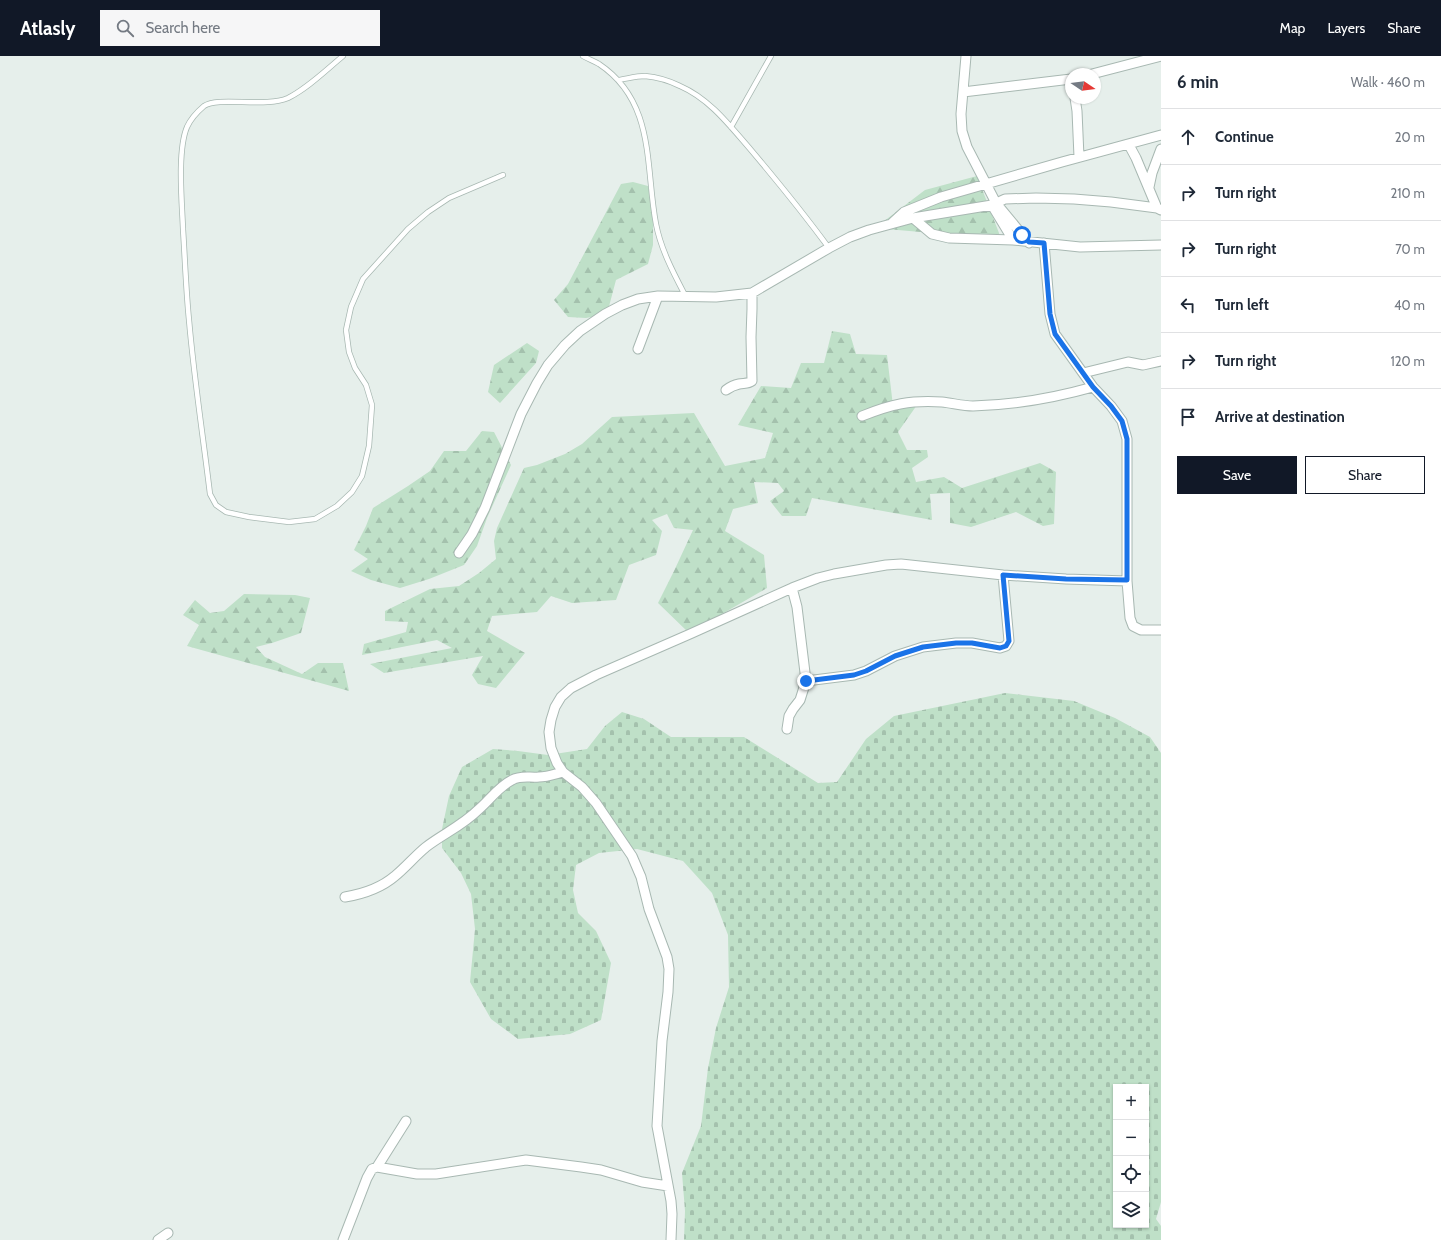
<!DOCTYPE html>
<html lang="en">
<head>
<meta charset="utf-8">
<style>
	:root { --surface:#fff; --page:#f6f6f7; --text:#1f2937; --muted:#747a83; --line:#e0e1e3; --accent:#111827 }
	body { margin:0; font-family:Cabin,sans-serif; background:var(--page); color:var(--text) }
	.controls { position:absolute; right:12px; bottom:12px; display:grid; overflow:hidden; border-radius:0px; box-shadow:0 1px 3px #0004 }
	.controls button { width:36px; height:36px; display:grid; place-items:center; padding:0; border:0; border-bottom:1px solid var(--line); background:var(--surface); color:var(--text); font:20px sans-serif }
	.compass { position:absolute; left:1065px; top:12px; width:36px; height:36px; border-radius:50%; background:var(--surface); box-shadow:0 1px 3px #0004; rotate:103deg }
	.stop { position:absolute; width:12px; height:12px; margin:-9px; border:3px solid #1a73e8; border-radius:50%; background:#fff }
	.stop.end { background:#1a73e8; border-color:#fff; box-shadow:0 1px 4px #0008 }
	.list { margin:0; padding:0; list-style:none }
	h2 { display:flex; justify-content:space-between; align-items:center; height:52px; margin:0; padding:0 16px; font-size:17px }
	h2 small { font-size:13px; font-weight:400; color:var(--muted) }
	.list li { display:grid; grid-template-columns:26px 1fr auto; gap:12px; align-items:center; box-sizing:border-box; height:56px; padding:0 16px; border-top:1px solid var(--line) }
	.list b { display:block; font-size:15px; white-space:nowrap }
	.list em { font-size:13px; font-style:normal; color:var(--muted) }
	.actions { display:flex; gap:8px; padding:12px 16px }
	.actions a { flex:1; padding:9px 0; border:1px solid var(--accent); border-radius:0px; text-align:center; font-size:14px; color:var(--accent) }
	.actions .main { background:var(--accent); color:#fff }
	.icon { flex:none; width:22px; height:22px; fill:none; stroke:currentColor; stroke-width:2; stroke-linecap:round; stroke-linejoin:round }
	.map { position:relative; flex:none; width:1161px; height:1184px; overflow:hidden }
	header { display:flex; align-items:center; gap:24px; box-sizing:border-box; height:56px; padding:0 20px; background:var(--accent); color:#fff }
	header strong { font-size:19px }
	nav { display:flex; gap:22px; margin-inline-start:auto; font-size:14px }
	.search { width:280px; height:36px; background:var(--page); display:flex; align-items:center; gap:10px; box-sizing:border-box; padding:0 14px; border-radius:0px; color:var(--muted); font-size:15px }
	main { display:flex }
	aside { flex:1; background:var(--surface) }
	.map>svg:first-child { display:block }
	.forest { fill:url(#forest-firs) }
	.cemetery { fill:url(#cemetery-stones); fill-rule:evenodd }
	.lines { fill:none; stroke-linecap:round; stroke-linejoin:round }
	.lane-casing { stroke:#a8b8b2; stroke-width:6 }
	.street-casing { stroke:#a8b8b2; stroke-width:11 }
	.lane { stroke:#fff; stroke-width:4.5 }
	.street { stroke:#fff; stroke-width:9 }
	.route { stroke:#1a73e8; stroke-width:5 }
</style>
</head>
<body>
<header>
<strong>Atlasly</strong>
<div class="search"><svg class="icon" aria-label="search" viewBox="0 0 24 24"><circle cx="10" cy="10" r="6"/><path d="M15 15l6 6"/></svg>Search here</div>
<nav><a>Map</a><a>Layers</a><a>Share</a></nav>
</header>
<main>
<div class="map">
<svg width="1161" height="1184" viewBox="0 0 1161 1184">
	<defs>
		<pattern id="forest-firs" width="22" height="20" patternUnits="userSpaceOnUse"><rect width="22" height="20" fill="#bfe0c8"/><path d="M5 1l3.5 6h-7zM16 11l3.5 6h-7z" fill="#a4c1ad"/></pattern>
		<pattern id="cemetery-stones" width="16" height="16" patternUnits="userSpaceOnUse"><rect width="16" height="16" fill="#bfe0c8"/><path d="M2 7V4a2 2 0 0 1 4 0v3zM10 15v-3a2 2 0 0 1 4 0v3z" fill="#a4c1ad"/></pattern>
	</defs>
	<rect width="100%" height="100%" fill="#e6efeb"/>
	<!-- forest -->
	<path class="forest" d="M977 120 999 177 1000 183 875 172 925 134Z
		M633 126 648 130 653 151V189L648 208 616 224 607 258 586 262 568 261 554 244 568 228 621 128Z
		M832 275 850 278 856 298 887 299 893 350 917 349 898 376 907 394H927L928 401 912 412 916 426 944 421 962 432 1040 407 1056 416 1054 468 1043 470 1016 456 971 471 950 467V437L930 438 932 464 812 442 806 460H782L770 445 784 435 778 427 754 426 758 447 733 453 725 475 764 499 767 532 689 577 658 547 674 515 693 474 674 472 667 458 652 464 662 475 656 499 629 509 616 544 572 547 551 540 537 556 492 560 487 575 525 597 496 632 478 628 472 619 483 600 384 617 370 608 452 592 437 584 362 599 364 588 406 576 408 566 385 565V555L430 533 459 530 479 517 496 503 494 485 497 472 524 412 537 409 565 398 582 388 612 361 694 357 725 410 765 402 773 377 738 369 761 330 791 332 801 307H824Z
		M527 287 539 295 536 307 500 347 488 336 494 309Z
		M482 375 494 376 511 409 487 462 477 490 464 509 429 523 400 532 371 524 351 515 368 503 354 494 366 470 373 452 408 430 430 415 444 395H466Z
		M244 538 295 539 310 542 301 577 272 587 256 591 265 601 302 618 318 607H343L349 635 187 590 199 569 183 559 195 544 210 557 224 555Z"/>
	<!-- cemetery -->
	<path class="cemetery" d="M1005 637 1074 645 1115 662 1150 681 1161 697V1146L1156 1163 1161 1170V1184H684L685 1155 682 1117 701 1070 708 1012 716 972 729 931 728 879 712 837 683 805 637 793 599 797 576 809 573 834 578 857 596 875 611 907 601 964 570 978 518 983 491 963 470 926 475 873 471 838 461 817 442 792V773L449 740 462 711 493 693 518 695 548 699 587 693 605 670 622 656 644 663 671 681H744L818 727 837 726 866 683 894 660ZM1116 1031H1146V1169H1116Z"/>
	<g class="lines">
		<defs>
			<path id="lane" d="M343 0C326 14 308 32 288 42 266 52 218 40 204 50 197 56 191 62 187 71 177 95 182 147 183 173 185 204 186 234 189 264 194 322 203 380 210 438L216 449 226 456 249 461 289 466 315 463 337 450 352 436 362 420 369 390 372 349 366 329 355 312 349 296 346 274 351 251 363 223 408 173 428 156 449 142 503 119
				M583 0C588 3 594 5 599 8 656 46 645 111 656 168 661 194 674 218 686 241
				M618 24C626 23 636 20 645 20 656 21 670 25 680 30 710 43 730 70 751 94 778 126 804 158 829 192
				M731 71 771 0"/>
			<path id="street" d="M966 0 961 58 962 75 967 91 996 147 1029 187
				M1092 18 1161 0
				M963 36 1071 23
				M1075 42 1077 55 1079 101
				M1129 89 1136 102 1157 152
				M1149 131 1152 117 1161 93
				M993 151 1013 184
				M913 162 932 178 949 182 1013 184 1080 191 1161 189
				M892 167 904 156 941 141 1062 106 1161 79
				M1044 187 1050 258 1055 278 1093 331 1111 350 1122 365 1127 383V525L1130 562 1133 570 1141 574H1161
				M638 293 658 240
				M1083 317 1128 306 1143 309 1161 305
				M726 334C730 331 734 329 739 328 744 327 748 328 752 325L751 281 752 253V237
				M862 360C892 348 910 344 942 346 952 347 963 350 973 350 1013 349 1054 342 1093 331
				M459 497 472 478 485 452 521 358 537 327 548 309 565 289 580 275 605 258 622 249 638 243 658 240 716 241 752 237 829 192 850 181 869 174 913 162 992 149 1005 143 1036 142 1074 143 1111 146 1157 152 1161 154
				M806 625 854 619 866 615 895 600 923 591 956 587H972L1000 592 1006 590 1009 585 1003 519
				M787 673 789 660 793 653 800 644 806 625 797 551 792 532
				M345 841C363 838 381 832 395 820 406 811 415 800 426 791 443 778 463 769 478 754 490 744 498 731 512 724 521 719 530 722 539 721 547 721 555 718 563 716
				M377 1111 406 1065
				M158 1184 168 1177
				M343 1184 367 1122 372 1113 377 1111 417 1118H436L526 1104 581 1111 601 1114 642 1126 668 1130
				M671 1184 672 1158 671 1145 657 1070 662 985 668 936 669 913 667 901 649 853 641 821 632 800 596 747 582 731 563 716 557 707 551 692 549 676 551 664 555 651 561 641 571 632 596 619 690 578 792 532 818 522 834 518 886 509 901 508 1003 519 1066 523 1127 525"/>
		</defs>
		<!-- lane casing -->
		<use href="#lane" class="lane-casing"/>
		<!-- street casing -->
		<use href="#street" class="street-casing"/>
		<!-- lane -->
		<use href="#lane" class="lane"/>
		<!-- street -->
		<use href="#street" class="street"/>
	</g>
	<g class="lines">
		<!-- route -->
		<path class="route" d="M806 625 854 619 866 615 895 600 923 591 956 587H972L1000 592 1006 590 1009 585 1003 519 1066 523 1127 524V383L1122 365 1111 350 1093 331 1055 278 1050 258 1044 187 1029 186 1022 179"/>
	</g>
</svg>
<div class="controls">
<button>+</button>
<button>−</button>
<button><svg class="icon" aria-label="locate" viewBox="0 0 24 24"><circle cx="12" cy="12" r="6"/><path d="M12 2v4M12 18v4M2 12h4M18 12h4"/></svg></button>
<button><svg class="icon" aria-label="layers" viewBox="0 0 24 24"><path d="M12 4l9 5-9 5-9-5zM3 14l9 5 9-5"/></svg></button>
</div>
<svg class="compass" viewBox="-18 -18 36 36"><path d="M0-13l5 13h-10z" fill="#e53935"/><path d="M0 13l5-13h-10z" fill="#747a83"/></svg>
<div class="stop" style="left:1022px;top:179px"></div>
<div class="stop end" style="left:806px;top:625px"></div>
</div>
<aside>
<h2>6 min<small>Walk · 460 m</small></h2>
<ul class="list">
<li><svg class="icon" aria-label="ahead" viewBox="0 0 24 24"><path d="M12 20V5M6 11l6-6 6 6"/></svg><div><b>Continue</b></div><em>20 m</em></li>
<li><svg class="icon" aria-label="right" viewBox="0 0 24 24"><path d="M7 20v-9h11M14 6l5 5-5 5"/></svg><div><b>Turn right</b></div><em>210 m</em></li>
<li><svg class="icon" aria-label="right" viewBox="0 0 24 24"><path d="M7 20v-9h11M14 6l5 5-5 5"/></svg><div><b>Turn right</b></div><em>70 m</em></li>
<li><svg class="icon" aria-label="left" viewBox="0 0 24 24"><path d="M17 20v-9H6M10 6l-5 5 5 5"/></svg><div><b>Turn left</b></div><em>40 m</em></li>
<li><svg class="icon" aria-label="right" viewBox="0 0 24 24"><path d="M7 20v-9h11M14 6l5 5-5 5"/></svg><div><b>Turn right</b></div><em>120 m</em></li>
<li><svg class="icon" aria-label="arrive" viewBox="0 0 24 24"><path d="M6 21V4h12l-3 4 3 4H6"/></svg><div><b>Arrive at destination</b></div></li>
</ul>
<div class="actions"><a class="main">Save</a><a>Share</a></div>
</aside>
</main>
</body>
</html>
